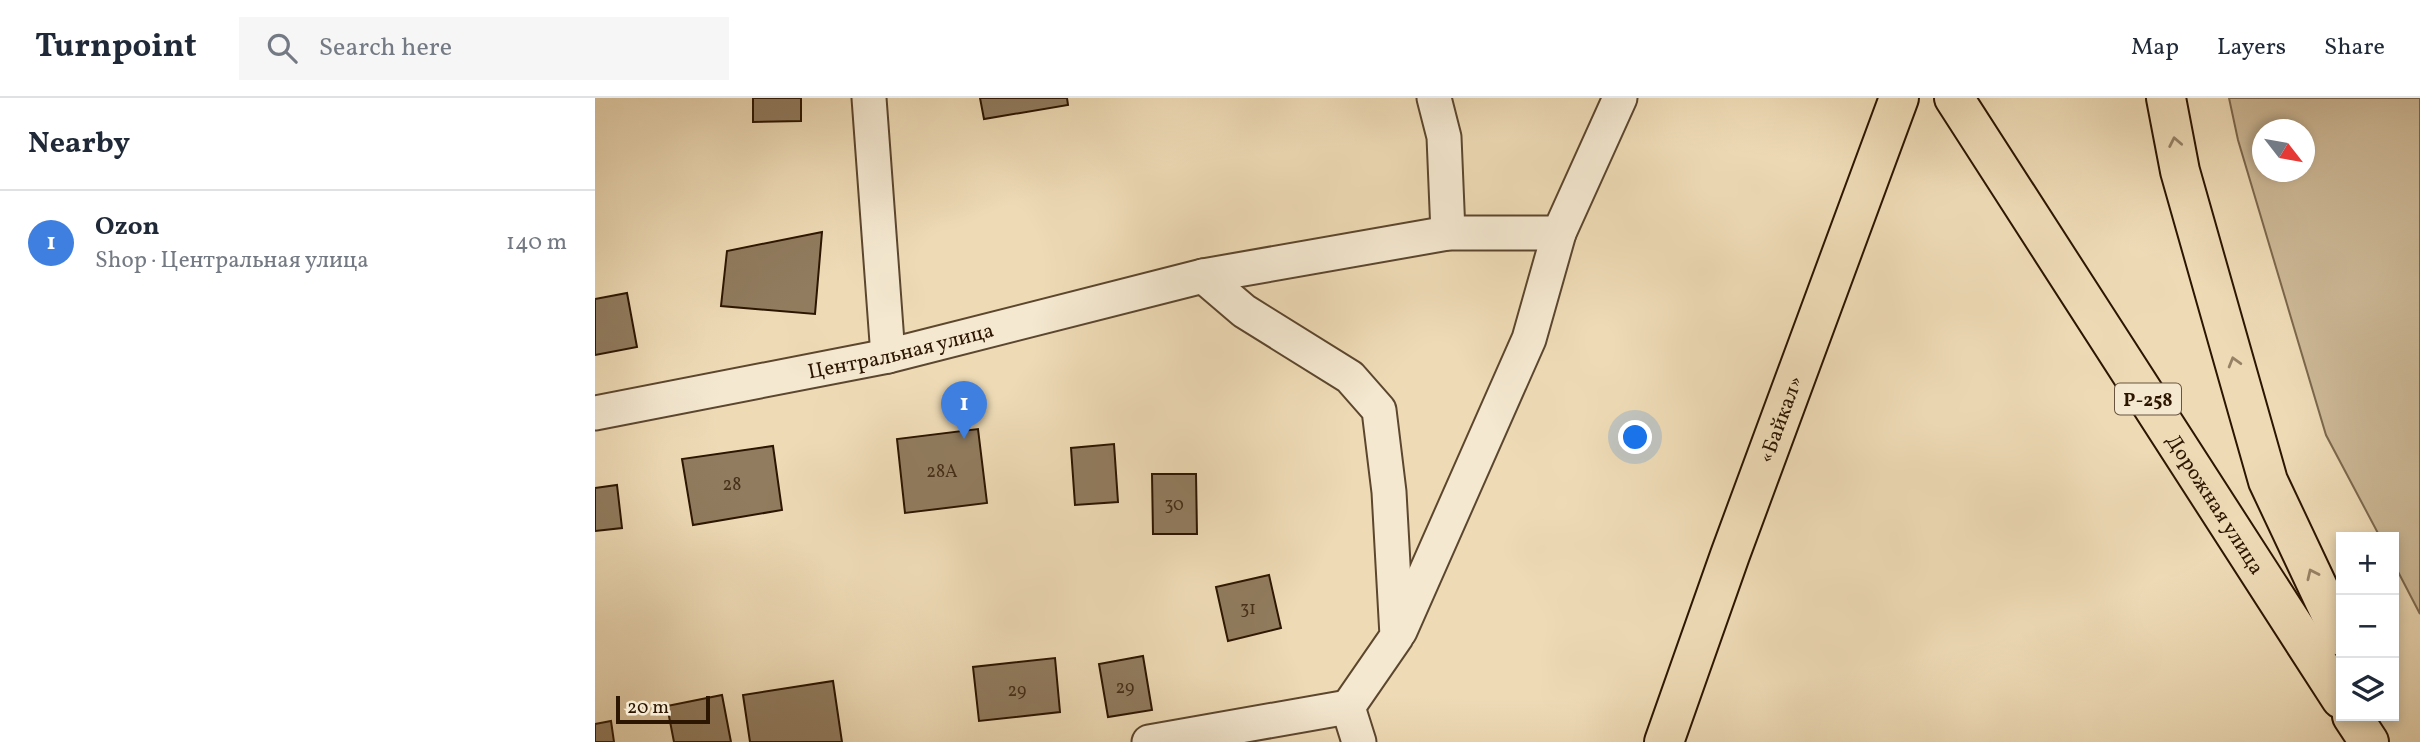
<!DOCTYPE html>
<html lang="en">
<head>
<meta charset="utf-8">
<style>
	:root { --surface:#fff; --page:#f6f6f7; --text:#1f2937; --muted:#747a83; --line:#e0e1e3; --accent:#db2777 }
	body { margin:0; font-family:Vollkorn,serif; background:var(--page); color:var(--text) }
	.controls { position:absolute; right:21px; bottom:21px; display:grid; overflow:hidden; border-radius:0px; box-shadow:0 4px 10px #0003 }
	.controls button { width:63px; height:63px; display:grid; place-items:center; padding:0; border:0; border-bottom:2px solid var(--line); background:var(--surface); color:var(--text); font:35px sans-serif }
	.compass { position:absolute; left:1657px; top:21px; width:63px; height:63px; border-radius:50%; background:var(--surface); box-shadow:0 4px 10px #0003; rotate:121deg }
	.scale { position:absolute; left:21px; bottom:18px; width:94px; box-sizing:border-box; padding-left:7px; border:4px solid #2c1501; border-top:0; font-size:19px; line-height:24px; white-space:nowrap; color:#2c1501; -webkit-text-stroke:5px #f4e8d0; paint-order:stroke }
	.you { position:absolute; left:1041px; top:340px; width:24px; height:24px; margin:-18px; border:5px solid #fff; border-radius:50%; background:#1a73e8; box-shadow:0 0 0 10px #1a73e833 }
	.badge { display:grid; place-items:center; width:46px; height:46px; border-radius:50%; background:var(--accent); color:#fff; font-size:23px; font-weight:700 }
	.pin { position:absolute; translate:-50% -58px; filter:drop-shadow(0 2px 4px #0008) }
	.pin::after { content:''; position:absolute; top:37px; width:24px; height:21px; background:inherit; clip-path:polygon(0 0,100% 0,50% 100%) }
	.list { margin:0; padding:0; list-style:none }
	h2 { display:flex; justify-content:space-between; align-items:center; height:91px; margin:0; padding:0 28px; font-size:30px }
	h2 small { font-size:23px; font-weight:400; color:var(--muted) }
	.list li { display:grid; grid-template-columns:46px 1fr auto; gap:21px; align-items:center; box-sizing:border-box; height:105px; padding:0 28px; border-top:2px solid var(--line) }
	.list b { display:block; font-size:26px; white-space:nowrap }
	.list p { margin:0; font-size:23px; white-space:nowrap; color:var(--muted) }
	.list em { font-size:23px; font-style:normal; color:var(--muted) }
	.icon { flex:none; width:38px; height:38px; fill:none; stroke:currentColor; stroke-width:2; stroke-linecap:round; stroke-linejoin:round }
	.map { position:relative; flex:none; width:1825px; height:644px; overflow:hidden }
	header { display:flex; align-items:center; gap:42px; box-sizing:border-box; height:98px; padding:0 35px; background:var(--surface); border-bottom:2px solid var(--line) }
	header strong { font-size:33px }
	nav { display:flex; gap:38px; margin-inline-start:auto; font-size:24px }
	.search { width:490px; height:63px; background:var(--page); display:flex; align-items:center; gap:18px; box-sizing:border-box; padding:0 24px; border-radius:0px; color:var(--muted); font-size:26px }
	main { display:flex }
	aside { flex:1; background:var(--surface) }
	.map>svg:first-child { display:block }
	.green { fill:#cdb997; stroke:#7c674c; stroke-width:2; fill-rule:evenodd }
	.building { fill:#917c5f; stroke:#2c1501; stroke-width:2 }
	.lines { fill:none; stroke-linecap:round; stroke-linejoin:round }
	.minor-casing { stroke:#5c462e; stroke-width:37 }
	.trunk-casing { stroke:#2c1501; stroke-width:42 }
	.minor { stroke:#f4e8d0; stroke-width:33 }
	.trunk { stroke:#eedbb6; stroke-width:38 }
	.oneway { stroke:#978265 }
	.labels { text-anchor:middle; stroke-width:6; stroke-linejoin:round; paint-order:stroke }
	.number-label { font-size:18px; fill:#452f18 }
	.shield { fill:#f4e8d0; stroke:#68543f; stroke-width:2 }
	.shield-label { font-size:19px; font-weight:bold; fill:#2c1501 }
	.street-label { font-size:21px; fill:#2c1501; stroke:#f4e8d0 }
</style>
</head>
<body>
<header>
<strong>Turnpoint</strong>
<div class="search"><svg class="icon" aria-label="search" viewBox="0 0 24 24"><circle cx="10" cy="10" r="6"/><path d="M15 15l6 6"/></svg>Search here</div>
<nav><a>Map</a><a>Layers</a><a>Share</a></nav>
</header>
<main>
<aside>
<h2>Nearby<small></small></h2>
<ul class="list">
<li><span class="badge" style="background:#3f7fe0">1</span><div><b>Ozon</b><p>Shop · Центральная улица</p></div><em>140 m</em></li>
</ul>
</aside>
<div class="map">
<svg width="1825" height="644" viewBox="0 0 1825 644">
	<rect width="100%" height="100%" fill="#eedbb6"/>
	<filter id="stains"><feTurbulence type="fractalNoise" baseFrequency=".00286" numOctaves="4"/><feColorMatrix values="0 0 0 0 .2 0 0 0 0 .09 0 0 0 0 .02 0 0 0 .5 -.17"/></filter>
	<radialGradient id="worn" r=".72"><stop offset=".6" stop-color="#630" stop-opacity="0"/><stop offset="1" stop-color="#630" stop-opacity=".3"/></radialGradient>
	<!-- green -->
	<path class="green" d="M1634 0H1825V516L1799 466V439H1785L1731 337 1643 42ZM1668 32H1710V74H1668Z"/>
	<!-- building -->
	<path class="building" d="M158 0H206V23L158 24Z
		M385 0H472L473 7 389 21Z
		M227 134 220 216 126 208 132 153Z
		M32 195 42 249 0 257V201Z
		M383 331 392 405 310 415 302 341Z
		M519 346 523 404 480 407 476 350Z
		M178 348 187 412 98 427 87 361Z
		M557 376H601L602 436H558Z
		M22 387 27 430 0 433V390Z
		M674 477 686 530 633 543 621 489Z
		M548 558 557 612 513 619 504 566Z
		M460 560 465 614 384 623 378 569Z
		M238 583 247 644H155L148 597Z
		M127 597 136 644H79L72 608Z
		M16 623 19 644H0V626Z"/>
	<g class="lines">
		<defs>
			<g id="minor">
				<path d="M274 0 293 258"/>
				<path d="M839 0 849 39 853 135"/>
				<path d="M608 178 649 213 755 279 784 312 794 394 802 538 753 609"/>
				<path id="s1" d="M0 315 293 258 608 178 853 135H964L1025 0"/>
				<path d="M805 533 934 241 964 135"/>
				<path d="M753 609 764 644"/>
				<path d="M554 644 753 609"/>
			</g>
			<g id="trunk">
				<path id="s2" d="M1359 0 1746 601"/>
				<path d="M1571 0 1585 73 1673 383 1746 538"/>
				<path d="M1757 618 1774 644"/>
				<path id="s3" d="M1069 644 1135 457 1304 0"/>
			</g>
		</defs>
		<!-- minor casing -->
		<use href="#minor" class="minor-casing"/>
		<!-- trunk casing -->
		<use href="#trunk" class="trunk-casing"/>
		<!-- minor -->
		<use href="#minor" class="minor"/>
		<!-- trunk -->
		<use href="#trunk" class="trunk"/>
	</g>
	<!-- one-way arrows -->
	<defs><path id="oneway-chevron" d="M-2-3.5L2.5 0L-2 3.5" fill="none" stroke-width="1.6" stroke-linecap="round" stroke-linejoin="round" transform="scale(1.75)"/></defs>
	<g class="oneway">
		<use href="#oneway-chevron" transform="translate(1580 44) rotate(-101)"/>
		<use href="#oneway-chevron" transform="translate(1639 264) rotate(-106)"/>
		<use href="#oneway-chevron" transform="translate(1717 476) rotate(-115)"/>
	</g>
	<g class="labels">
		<!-- number labels -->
		<g class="number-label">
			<text x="347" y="379">28А</text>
			<text x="137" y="392">28</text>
			<text x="579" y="412">30</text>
			<text x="653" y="516">31</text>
			<text x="530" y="595">29</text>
			<text x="422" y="598">29</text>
		</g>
		<!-- shield labels -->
		<rect class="shield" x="1520" y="285.5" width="66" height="31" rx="5"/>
		<g class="shield-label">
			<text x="1553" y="308">Р-258</text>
		</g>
		<!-- street labels -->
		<g class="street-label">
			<text dy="7" stroke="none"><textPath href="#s1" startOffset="312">Центральная улица</textPath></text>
			<text dy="7" stroke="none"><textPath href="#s3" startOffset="343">«Байкал»</textPath></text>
			<text dy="7" stroke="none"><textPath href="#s2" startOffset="483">Дорожная улица</textPath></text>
		</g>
	</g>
	<rect width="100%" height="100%" filter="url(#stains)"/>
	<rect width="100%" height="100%" fill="url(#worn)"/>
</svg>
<div class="controls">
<button>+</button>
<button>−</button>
<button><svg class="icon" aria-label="layers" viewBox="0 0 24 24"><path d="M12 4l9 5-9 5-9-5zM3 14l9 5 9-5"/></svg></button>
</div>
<svg class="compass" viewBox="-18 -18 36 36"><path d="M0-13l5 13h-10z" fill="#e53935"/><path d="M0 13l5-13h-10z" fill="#747a83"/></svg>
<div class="scale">20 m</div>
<div class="you"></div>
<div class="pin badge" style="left:369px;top:341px;background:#3f7fe0">1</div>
</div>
</main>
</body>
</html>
